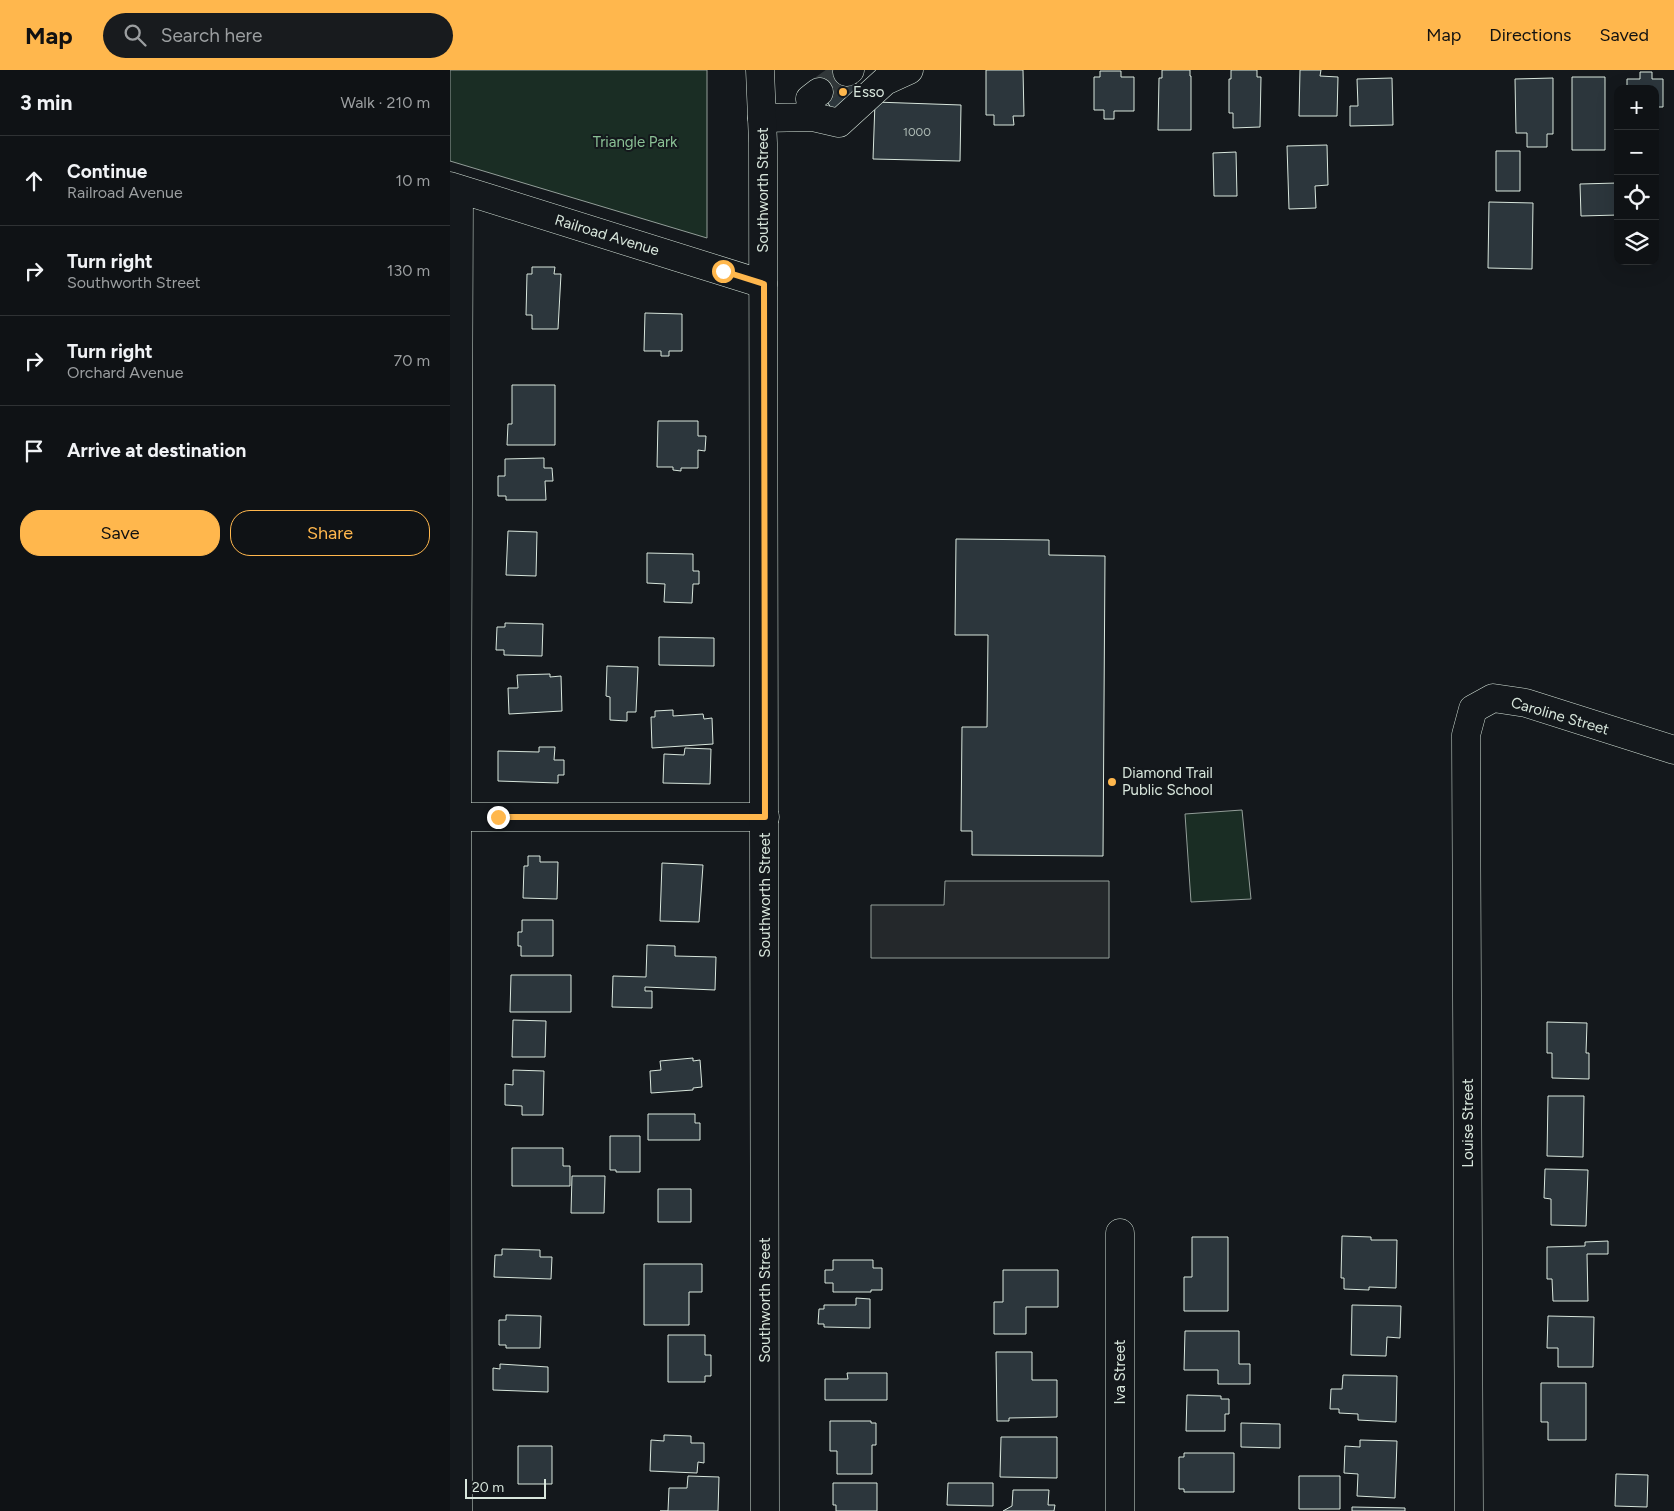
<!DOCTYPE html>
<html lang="en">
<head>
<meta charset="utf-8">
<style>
	:root { --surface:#0f1215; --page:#181b1e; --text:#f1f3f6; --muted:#9b9ea0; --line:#2f3234; --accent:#ffb74d }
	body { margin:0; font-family:Figtree,sans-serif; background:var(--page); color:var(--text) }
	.controls { position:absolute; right:15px; top:15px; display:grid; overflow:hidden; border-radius:10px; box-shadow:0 5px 20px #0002 }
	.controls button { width:45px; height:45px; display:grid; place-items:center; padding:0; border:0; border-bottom:1px solid var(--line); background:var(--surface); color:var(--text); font:25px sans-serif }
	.scale { position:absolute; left:15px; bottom:12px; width:81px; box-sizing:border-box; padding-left:5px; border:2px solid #d8e6dc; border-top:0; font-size:14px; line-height:18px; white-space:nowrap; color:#d8e6dc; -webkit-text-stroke:4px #14181c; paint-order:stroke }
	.stop { position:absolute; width:15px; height:15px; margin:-11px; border:4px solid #ffb74d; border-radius:50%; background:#fff }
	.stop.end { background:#ffb74d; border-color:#fff; box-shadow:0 1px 5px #0008 }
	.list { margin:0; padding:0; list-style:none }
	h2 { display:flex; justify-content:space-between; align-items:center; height:65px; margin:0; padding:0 20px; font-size:21px }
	h2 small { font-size:16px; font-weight:400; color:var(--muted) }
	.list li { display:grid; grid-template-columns:32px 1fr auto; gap:15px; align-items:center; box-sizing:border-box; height:90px; padding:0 20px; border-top:1px solid var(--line) }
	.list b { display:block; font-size:19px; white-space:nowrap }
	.list p { margin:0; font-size:16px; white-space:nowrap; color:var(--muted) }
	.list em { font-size:16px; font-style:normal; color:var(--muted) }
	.actions { display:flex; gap:10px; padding:15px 20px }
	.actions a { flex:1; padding:11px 0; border:1px solid var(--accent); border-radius:20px; text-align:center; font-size:18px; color:var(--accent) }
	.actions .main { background:var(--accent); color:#111 }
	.icon { flex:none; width:28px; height:28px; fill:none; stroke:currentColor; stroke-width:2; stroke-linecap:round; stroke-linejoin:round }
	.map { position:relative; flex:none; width:1224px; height:1441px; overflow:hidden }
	header { display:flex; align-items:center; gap:30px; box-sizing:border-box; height:70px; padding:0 25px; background:var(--accent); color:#111 }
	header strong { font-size:24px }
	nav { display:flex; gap:28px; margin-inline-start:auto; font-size:18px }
	.search { width:350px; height:45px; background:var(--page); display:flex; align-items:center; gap:12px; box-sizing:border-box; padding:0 18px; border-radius:28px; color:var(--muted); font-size:19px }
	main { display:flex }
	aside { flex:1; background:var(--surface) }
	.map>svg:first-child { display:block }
	.green { fill:#1a2d24; stroke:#939e99 }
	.parking { fill:#24282b; stroke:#939e99 }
	.building { fill:#2c363c; stroke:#d8e6dc }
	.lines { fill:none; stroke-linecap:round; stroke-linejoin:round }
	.minor-tunnel { stroke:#313739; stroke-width:28; stroke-dasharray:28 14; stroke-linecap:butt }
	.minor-casing { stroke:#d8e6dc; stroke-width:29 }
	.major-casing { stroke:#d8e6dc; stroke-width:29 }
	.minor { stroke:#14181c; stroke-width:28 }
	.major { stroke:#14181c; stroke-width:28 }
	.route { stroke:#ffb74d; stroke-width:6 }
	.poi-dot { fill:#ffb74d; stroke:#14181c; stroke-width:2 }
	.labels { text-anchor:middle; stroke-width:4; stroke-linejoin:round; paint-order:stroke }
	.number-label { font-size:12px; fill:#adbab4 }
	.poi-label { font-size:15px; fill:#d8e6dc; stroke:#14181c; text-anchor:start }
	.park-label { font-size:15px; fill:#8ac095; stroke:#14181c }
	.street-label { font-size:15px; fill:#d8e6dc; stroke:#14181c }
</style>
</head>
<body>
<header>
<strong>Map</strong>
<div class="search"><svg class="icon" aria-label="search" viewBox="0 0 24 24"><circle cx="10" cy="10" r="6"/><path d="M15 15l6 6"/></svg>Search here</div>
<nav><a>Map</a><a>Directions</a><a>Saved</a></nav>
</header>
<main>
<aside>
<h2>3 min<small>Walk · 210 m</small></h2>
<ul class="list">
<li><svg class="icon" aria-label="ahead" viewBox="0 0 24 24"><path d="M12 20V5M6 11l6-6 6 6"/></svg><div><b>Continue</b><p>Railroad Avenue</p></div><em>10 m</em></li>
<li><svg class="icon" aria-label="right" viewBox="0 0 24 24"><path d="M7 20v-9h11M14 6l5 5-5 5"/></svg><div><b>Turn right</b><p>Southworth Street</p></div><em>130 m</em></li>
<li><svg class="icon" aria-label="right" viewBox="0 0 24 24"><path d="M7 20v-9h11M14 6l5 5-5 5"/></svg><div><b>Turn right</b><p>Orchard Avenue</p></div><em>70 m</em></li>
<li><svg class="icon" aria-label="arrive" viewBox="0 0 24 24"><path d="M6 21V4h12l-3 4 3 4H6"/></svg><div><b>Arrive at destination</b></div></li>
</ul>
<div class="actions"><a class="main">Save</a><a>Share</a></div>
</aside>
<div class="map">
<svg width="1224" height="1441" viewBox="0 0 1224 1441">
	<rect width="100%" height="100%" fill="#14181c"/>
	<!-- green -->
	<path class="green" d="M0 0H257V168L0 91Z
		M792 740 801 829 741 832 735 744Z"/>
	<!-- parking -->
	<path class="parking" d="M495 811H659V888H421V835H494Z"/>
	<!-- building -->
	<path class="building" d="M392 0H395L412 21 385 43 367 18Z
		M536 0H573L574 46H563L564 55H544V45H536Z
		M712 0H740V6H741V60H708L709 8H712Z
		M781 0H807V7H811L810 57 783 58V43H779V9H781Z
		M850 0H871L870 6 888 7 887 46H849Z
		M650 1H671V7H684V41H664V49H654V40H644V7H650Z
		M1190 2H1202V9H1213V37H1205V19H1177V9H1190Z
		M1122 7H1155V80H1122Z
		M942 8 943 55 900 56V36H908L907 9Z
		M1103 8V64H1097V77H1077V63H1066L1065 9Z
		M425 32 511 35 510 91 423 89Z
		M877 75 878 115 865 116 866 138 839 139 837 76Z
		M1046 81H1070V121H1046Z
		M786 82 787 126H764L763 83Z
		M1167 113 1168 145 1131 146 1130 114Z
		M1039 132 1083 133 1082 199 1038 198Z
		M82 197H105L104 204H111L108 259H82V245H76L77 204H82Z
		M195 243 232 244V281H219V286H211V281H194Z
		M62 315H105V375H57L58 354H62Z
		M208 351H248V366H256L255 381 248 380V398H231V401L223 400V397H207Z
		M94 388V398H102L103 411H95L96 430H56V426H48V406H55V389Z
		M58 461 87 462 86 506 56 505Z
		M506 469 599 470V485L655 486 653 786 522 785V761H511L512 657H537L538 565H505Z
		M197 483 243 484V501H249V514H243L242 533 214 532 215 514 197 513Z
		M55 553 93 554 92 586 54 585V580H46L47 557H55Z
		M209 567 264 568V596L209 595Z
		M157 596 188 597 186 642H177V651L160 650V627L156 626Z
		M100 604V607L111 606 112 641 59 644 58 618H68L67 605Z
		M223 640V646L253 644 254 649 262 648 263 674 202 678 201 647H205V641Z
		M89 677H105L104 690H114V705H108V713L48 711V681L89 682Z
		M235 678 261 679 260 714 213 713 214 684 234 685Z
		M78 786H90V792H108L107 829 73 828 74 796H78Z
		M212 793 253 795 249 852 210 851Z
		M72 850H103V886H71V876H68V862H72Z
		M197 875 225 876V886L266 887 265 920 195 917V921H202V938L162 937 163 906 196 907Z
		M61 905H121V942H60Z
		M63 950 96 951 95 987H62Z
		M1097 952 1137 953 1136 983H1139V1009L1102 1008V983H1097Z
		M243 988V991L250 990 252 1017 243 1018V1020L201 1023 200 1001 211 1000 210 991Z
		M63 1000 94 1001 93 1045H72V1036L55 1035V1014L63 1015Z
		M1098 1026H1134L1133 1087 1097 1086Z
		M198 1044H245V1053H250V1070H198Z
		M160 1066H190V1102H166V1100H160Z
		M62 1078H113V1096H120V1116H62Z
		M1095 1099 1138 1100 1136 1156 1101 1155V1129L1094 1128Z
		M122 1106H155L154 1143H121Z
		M208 1119H241V1152H208Z
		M892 1166 921 1167V1170H947L946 1218 919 1217V1220L894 1219V1208H891Z
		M742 1167H778V1241H734V1207H742Z
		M1158 1171V1184H1137L1138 1231H1103L1102 1209H1097V1177L1135 1176V1172Z
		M52 1179 90 1180V1187H102L101 1209 44 1207 45 1185H52Z
		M383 1190H423V1198H432V1220H421V1222H383V1213H375V1200H383Z
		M194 1194H252V1222H239V1255H194Z
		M553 1200H608V1237H576V1264H544V1232H553Z
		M406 1228 420 1229V1258L374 1257V1254H368L369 1239H374V1235H406Z
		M902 1235 951 1236 950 1268 937 1267 936 1286 901 1285Z
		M56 1245 91 1246 90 1278H56V1275H49V1250H56Z
		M1098 1246 1144 1247 1143 1297H1108V1278H1097Z
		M735 1261H789V1294H800V1314H768V1300H734Z
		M218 1265H255V1285H261V1306H255V1312H218Z
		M546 1282H582V1310H607V1347L559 1348V1351H547Z
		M50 1294 98 1297V1322L43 1320V1298L50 1299Z
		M397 1303H437V1330H375V1309H398Z
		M893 1305 947 1306 946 1352 908 1350V1344L889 1343V1339H880L881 1319H892Z
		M1091 1313H1136V1370H1098V1352H1091Z
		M737 1325 771 1326V1329H779V1344H775V1361H736Z
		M380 1351H421V1353H426V1375H422V1404H387V1381H380Z
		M791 1353 830 1354V1378L791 1377Z
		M214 1365 241 1366V1373H254V1393L248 1392 247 1403 200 1401 201 1370 214 1371Z
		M551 1367H607V1408L550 1407Z
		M910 1370 947 1371 945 1428 907 1426 908 1404 894 1403 895 1376 910 1377Z
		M68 1376H102V1414H68Z
		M734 1383H784V1422H734V1419H729V1387H734Z
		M1166 1404 1198 1405 1197 1437 1165 1436Z
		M238 1406 269 1407 268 1441H210H218L219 1418H237Z
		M849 1406H890V1439H849Z
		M383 1413H427V1441H386V1435H383Z
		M498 1413H543V1436L497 1435Z
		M563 1420H599L598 1435H605L604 1441H553L562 1436Z
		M902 1437 955 1438V1441H902Z"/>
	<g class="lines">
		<!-- minor-tunnel -->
		<path class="minor-tunnel" d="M369 22 397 2"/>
		<defs>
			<path id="minor" d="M397 2 400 0
				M363 47 360 29 369 22
				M312 48 363 47 389 53 435 11 459 0
				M0 116 313 214
				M0 747H315
				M670 1163V1441
				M8 1441 7 747 9 119
				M1019 1441 1016 665 1023 639 1043 628 1076 633 1224 680"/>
			<path id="major" d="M310 0 313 73 315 1441"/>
		</defs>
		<!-- minor casing -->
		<use href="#minor" class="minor-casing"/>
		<!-- major casing -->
		<use href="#major" class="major-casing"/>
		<!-- minor -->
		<use href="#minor" class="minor"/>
		<!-- major -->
		<use href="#major" class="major"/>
	</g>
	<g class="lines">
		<!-- route -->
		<path class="route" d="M48 747H315L314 214 273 201"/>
	</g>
	<!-- markers -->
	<g class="poi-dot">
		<circle cx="393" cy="22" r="5"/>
		<circle cx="662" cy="712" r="5"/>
	</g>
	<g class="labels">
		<!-- number labels -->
		<g class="number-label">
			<text x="467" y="66">1000</text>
		</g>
		<!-- poi labels -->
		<g class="poi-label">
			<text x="403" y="27">Esso</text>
			<text x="672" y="708">Diamond Trail<tspan x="672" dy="17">Public School</tspan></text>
		</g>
		<!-- park labels -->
		<g class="park-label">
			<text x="185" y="77">Triangle Park</text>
		</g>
		<!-- street labels -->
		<g class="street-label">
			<text transform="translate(313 120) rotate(-90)" y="5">Southworth Street</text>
			<text transform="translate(157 165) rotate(17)" y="5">Railroad Avenue</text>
			<text transform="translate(1110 646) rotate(16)" y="5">Caroline Street</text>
			<text transform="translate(315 825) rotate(-90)" y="5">Southworth Street</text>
			<text transform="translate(1018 1053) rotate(-90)" y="5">Louise Street</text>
			<text transform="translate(315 1230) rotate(-90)" y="5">Southworth Street</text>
			<text transform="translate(670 1302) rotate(-90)" y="5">Iva Street</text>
		</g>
	</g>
</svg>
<div class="controls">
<button>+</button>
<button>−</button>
<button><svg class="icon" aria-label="locate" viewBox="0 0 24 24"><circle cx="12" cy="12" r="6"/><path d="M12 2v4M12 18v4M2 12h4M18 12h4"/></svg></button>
<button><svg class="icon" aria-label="layers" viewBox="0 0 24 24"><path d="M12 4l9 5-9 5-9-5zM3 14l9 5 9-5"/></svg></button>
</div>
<div class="scale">20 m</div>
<div class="stop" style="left:273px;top:201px"></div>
<div class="stop end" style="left:48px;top:747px"></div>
</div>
</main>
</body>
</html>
